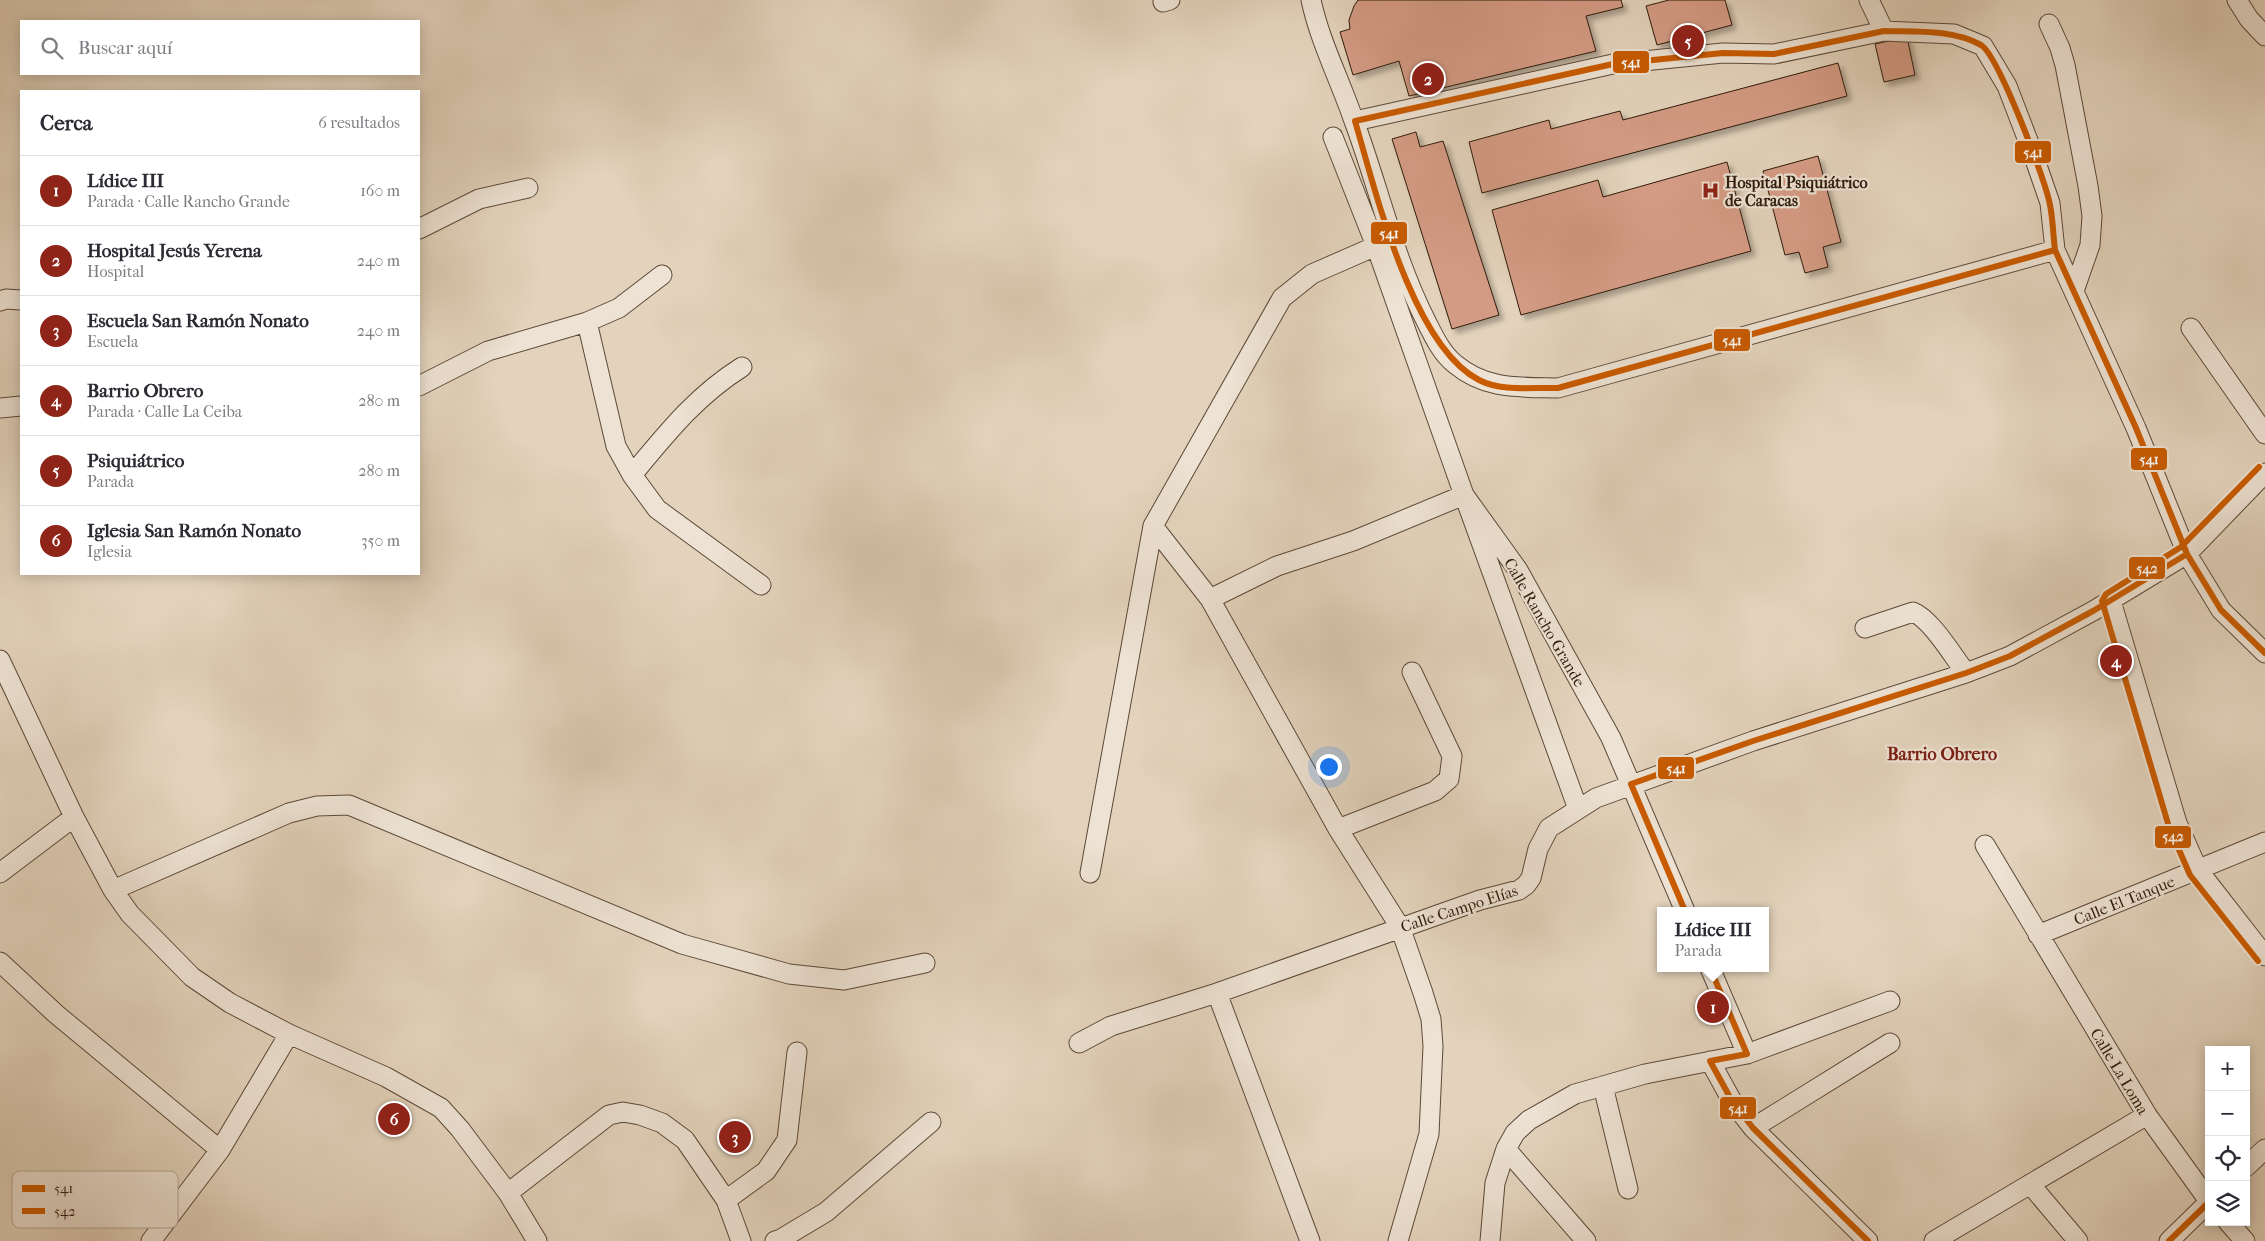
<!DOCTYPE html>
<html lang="es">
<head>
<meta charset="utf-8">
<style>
	:root { --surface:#fff; --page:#f2f2f3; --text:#2b2b33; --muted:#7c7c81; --line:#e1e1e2; --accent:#8f2418 }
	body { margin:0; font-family:"IM FELL French Canon",serif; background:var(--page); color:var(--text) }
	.controls { position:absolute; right:15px; bottom:15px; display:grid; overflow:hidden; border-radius:0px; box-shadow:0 2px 12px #0003 }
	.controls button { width:45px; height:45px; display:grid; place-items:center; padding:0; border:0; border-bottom:1px solid var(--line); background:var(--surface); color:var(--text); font:25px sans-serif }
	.you { position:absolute; left:1328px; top:766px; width:18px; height:18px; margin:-12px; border:4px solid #fff; border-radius:50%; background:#1a73e8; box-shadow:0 0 0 8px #1a73e833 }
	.badge { display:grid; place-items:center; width:32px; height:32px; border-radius:50%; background:var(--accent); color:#fff; font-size:16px; font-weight:700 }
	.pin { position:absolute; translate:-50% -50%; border:2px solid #fff; box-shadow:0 1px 5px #0006 }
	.popup { position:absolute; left:1657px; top:907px; width:112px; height:65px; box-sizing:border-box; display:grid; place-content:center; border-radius:0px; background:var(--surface); filter:drop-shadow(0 1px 4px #0005); font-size:16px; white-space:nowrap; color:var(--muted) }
	.popup b { font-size:19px; color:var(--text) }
	.popup::after { content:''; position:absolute; left:50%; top:100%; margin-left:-10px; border:10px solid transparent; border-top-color:var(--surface) }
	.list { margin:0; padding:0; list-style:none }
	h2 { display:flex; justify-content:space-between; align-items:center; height:65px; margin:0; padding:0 20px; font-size:21px }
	h2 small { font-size:16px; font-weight:400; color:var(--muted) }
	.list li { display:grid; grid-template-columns:32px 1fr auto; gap:15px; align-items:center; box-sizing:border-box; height:70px; padding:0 20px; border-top:1px solid var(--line) }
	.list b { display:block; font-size:19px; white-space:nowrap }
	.list p { margin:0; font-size:16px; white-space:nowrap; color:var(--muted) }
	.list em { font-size:16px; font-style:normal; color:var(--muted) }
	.icon { flex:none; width:28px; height:28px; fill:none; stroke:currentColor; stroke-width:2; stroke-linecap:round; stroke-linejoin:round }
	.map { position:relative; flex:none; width:2265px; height:1241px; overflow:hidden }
	.search { position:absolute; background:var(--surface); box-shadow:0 2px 12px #0003; left:20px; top:20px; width:400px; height:55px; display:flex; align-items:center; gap:12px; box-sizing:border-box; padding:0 18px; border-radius:0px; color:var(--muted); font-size:19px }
	.panel { position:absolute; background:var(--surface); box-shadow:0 2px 12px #0003; left:20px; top:90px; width:400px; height:485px; border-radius:0px }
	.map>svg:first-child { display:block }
	.building { fill:#d49b84; stroke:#2f1b0c; filter:url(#shadow) }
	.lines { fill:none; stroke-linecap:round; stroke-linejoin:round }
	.minor-casing { stroke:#5c4938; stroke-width:21 }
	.minor { stroke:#ede2d3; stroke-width:19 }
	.bus-1-casing { stroke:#ede2d3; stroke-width:10 }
	.bus-2-casing { stroke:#ede2d3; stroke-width:10 }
	.bus-1 { stroke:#c95b00; stroke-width:6 }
	.bus-2 { stroke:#c95b00; stroke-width:6 }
	.labels { text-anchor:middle; stroke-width:4.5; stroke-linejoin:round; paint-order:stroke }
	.poi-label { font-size:16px; font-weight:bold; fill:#2f1b0c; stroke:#ede2d3; text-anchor:start }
	.street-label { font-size:16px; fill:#2f1b0c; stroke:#ede2d3 }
	.neighbourhood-label { font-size:18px; font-weight:bold; fill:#7a1f14; stroke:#ede2d3 }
	.key { fill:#ede2d3; stroke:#b4a697; stroke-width:1 }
	.key-label { font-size:14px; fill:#2f1b0c }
	.line-badge { stroke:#ede2d3; stroke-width:2 }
	.badge-label { font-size:14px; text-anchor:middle; font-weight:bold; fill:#fff }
</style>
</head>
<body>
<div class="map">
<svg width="2265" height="1241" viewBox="0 0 2265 1241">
	<defs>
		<filter id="shadow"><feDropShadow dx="4.5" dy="4.5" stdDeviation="2.5" flood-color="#0004"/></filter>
	</defs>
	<rect width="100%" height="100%" fill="#e3d3bc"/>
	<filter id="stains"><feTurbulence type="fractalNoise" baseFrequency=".004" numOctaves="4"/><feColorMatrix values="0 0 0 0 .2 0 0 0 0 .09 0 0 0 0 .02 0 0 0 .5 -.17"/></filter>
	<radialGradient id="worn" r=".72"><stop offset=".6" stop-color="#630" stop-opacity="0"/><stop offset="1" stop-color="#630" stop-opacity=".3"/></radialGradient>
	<!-- building -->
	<path class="building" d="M1358 0H1621L1623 7 1586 16 1596 51 1409 96 1399 61 1353 75 1340 32 1350 29 1349 20 1354 6Z
		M1669 0H1725L1732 25 1657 45 1646 6Z
		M1907 37 1915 75 1884 82 1875 44Z
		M1838 63 1847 96 1482 193 1469 142 1549 120 1551 129 1620 111 1623 120Z
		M1416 132 1420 147 1443 141 1499 315 1452 329 1392 139Z
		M1818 156 1841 242 1823 247 1828 267 1805 273 1799 252 1785 255 1763 171Z
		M1727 162 1751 251 1521 315 1492 210 1598 180 1603 197Z"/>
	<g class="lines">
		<defs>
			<path id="minor" d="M1311 0C1320 42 1340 80 1354 121 1379 188 1394 259 1427 323 1434 337 1442 354 1455 364 1486 390 1519 387 1558 388L2055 250
				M1869 0 1884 31
				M2237 0 2249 19 2265 36
				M1163 2 1170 0
				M2049 24 2060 48 2065 65 2088 186 2092 216 2090 245 2074 291
				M1355 121 1613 64 1723 53 1774 54 1884 31 1954 34 1983 46 2007 86 2032 151 2050 203 2055 250 2136 428 2187 554 2221 610 2265 653
				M1333 137 1376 246 1464 495 1518 570 1611 738 1685 911
				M419 229 479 199 528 188
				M0 301 6 299 21 300
				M587 322 616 446 632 475 657 509 761 585
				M2191 328 2265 434
				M419 386 488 351 587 322 619 308 662 275
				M0 408 21 406
				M632 475C667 433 696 396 742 367
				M1153 526 1210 599 1338 829 1400 927 1423 993 1431 1019 1433 1046 1429 1134 1398 1241
				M1210 599 1277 566 1353 541 1464 495 1578 809
				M2111 601 2177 823 2198 870 2265 956
				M1865 628 1913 612C1931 619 1953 656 1966 673
				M0 660 74 817 113 890 130 914 192 977 230 1003 289 1034 386 1077 441 1108 460 1129 508 1193 537 1241
				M1338 829 1435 791 1449 779 1452 756 1412 672
				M1985 845 2147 1115 2209 1201
				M0 873 74 817
				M1090 873 1153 526 1282 298 1312 274 1376 246
				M113 890 289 813 317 806 349 805 682 944 789 974 844 980 925 963
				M2038 935 2265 842
				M0 962 56 1014 220 1150
				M1710 968 1747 1054
				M1217 993 1310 1241
				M1079 1043 1111 1026 1217 993 1480 900 1519 890 1526 885 1531 878 1538 849 1549 828 1596 798 1753 741 1966 673 2010 656 2093 611 2187 554 2265 473
				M1710 1061 1732 1101 1753 1128 1868 1241
				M1603 1086 1628 1189
				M1753 1128 1890 1043
				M1506 1149 1586 1241
				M2246 1167 2265 1149
				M2030 1184 2078 1241
				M508 1193 609 1115 623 1112 640 1115 662 1123 685 1140 726 1200 741 1241
				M726 1200 766 1171 787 1140 797 1052
				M2228 1222 2245 1241
				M151 1241 220 1150 289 1034
				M775 1241 781 1239 826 1212 931 1122
				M1490 1241 1495 1183 1506 1149 1515 1133 1529 1120 1575 1094 1645 1074 1747 1054 1890 1001
				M1934 1241 2147 1115
				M2169 1241 2209 1202"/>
		</defs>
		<!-- minor casing -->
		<use href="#minor" class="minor-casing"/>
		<!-- minor -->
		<use href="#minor" class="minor"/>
		<defs>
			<path id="bus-1" d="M1884 31C1916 32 1952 29 1981 45 1998 55 2046 181 2050 205 2053 219 2053 235 2055 250L1558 388C1533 387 1502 392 1479 380 1412 346 1375 189 1355 121L1613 64 1723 53 1774 54Z
				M2055 250 2136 428 2187 554 2221 610 2265 653
				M1685 911 1631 784 1753 741 1966 673 2010 656 2093 611 2187 554
				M1710 968 1747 1054 1710 1061 1732 1101 1753 1128 1868 1241
				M2169 1241 2209 1202"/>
			<path id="bus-2" d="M2258 961 2190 875 2169 827 2102 601 2106 594 2181 547 2259 467"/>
		</defs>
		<!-- bus-1 casing -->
		<use href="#bus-1" class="bus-1-casing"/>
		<!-- bus-2 casing -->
		<use href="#bus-2" class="bus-2-casing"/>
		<!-- bus-1 -->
		<use href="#bus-1" class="bus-1"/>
		<!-- bus-2 -->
		<use href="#bus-2" class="bus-2"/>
	</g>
	<!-- icons -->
	<defs>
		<symbol id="hospital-bare" viewBox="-9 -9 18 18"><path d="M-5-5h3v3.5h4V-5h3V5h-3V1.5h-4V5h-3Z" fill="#8f2418" stroke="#ede2d3" stroke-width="2.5" paint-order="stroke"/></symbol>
	</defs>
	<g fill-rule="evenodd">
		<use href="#hospital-bare" x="1698" y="178" width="25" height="25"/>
	</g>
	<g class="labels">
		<!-- poi labels -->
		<g class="poi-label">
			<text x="1725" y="188">Hospital Psiquiátrico<tspan x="1725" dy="18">de Caracas</tspan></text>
		</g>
		<!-- street labels -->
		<g class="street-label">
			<text transform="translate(1545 622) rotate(60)" y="6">Calle Rancho Grande</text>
			<text transform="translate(2124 900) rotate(-22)" y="6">Calle El Tanque</text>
			<text transform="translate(1459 908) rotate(-18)" y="6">Calle Campo Elías</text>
			<text transform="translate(2120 1071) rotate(59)" y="6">Calle La Loma</text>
		</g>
		<!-- neighbourhood labels -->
		<g class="neighbourhood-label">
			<text x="1942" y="760">Barrio Obrero</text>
		</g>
	</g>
	<!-- legend -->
	<rect x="12" y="1171" width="166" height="57" rx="8" class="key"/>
	<rect x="22" y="1185" width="23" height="7" fill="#c95b00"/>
	<rect x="22" y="1208" width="23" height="6" fill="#c95b00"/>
	<g class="key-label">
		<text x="54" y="1193">541</text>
		<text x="54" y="1216">542</text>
	</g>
	<g class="line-badge">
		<rect x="1612" y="50" width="38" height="24" rx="5" fill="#c95b00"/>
		<rect x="2014" y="140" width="38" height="24" rx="5" fill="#c95b00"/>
		<rect x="1370" y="221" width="38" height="24" rx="5" fill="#c95b00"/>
		<rect x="1713" y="328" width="38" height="24" rx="5" fill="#c95b00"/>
		<rect x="2130" y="447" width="38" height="24" rx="5" fill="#c95b00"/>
		<rect x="2128" y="556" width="38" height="24" rx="5" fill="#c95b00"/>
		<rect x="1657" y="756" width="38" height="24" rx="5" fill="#c95b00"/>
		<rect x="2154" y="825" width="38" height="24" rx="5" fill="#c95b00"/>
		<rect x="1719" y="1096" width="38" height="24" rx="5" fill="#c95b00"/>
	</g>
	<g class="badge-label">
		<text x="1631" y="67">541</text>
		<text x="2033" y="157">541</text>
		<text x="1389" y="238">541</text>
		<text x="1732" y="345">541</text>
		<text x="2149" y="464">541</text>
		<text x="2147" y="573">542</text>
		<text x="1676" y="773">541</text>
		<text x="2173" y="841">542</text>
		<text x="1738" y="1113">541</text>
	</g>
	<rect width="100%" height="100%" filter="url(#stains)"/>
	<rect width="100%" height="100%" fill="url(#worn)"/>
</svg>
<div class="controls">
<button>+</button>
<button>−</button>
<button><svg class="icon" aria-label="locate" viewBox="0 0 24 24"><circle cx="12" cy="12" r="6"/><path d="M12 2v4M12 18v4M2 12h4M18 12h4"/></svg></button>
<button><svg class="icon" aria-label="layers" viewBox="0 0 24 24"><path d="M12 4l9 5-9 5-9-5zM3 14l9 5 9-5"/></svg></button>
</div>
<div class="you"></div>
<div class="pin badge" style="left:1713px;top:1007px">1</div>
<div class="popup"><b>Lídice III</b>Parada</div>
<div class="pin badge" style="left:1428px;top:79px">2</div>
<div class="pin badge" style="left:735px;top:1137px">3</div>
<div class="pin badge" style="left:2116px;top:661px">4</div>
<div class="pin badge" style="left:1688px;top:41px">5</div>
<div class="pin badge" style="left:394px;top:1119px">6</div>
<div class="search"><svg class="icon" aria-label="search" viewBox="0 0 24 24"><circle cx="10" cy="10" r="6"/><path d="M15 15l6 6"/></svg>Buscar aquí</div>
<section class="panel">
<h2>Cerca<small>6 resultados</small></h2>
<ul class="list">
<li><span class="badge">1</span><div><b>Lídice III</b><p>Parada · Calle Rancho Grande</p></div><em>160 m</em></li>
<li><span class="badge">2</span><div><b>Hospital Jesús Yerena</b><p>Hospital</p></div><em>240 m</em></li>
<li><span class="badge">3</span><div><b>Escuela San Ramón Nonato</b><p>Escuela</p></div><em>240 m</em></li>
<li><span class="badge">4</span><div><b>Barrio Obrero</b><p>Parada · Calle La Ceiba</p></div><em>280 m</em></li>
<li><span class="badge">5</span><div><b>Psiquiátrico</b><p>Parada</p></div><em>280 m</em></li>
<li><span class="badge">6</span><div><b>Iglesia San Ramón Nonato</b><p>Iglesia</p></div><em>350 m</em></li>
</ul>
</section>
</div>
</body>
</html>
